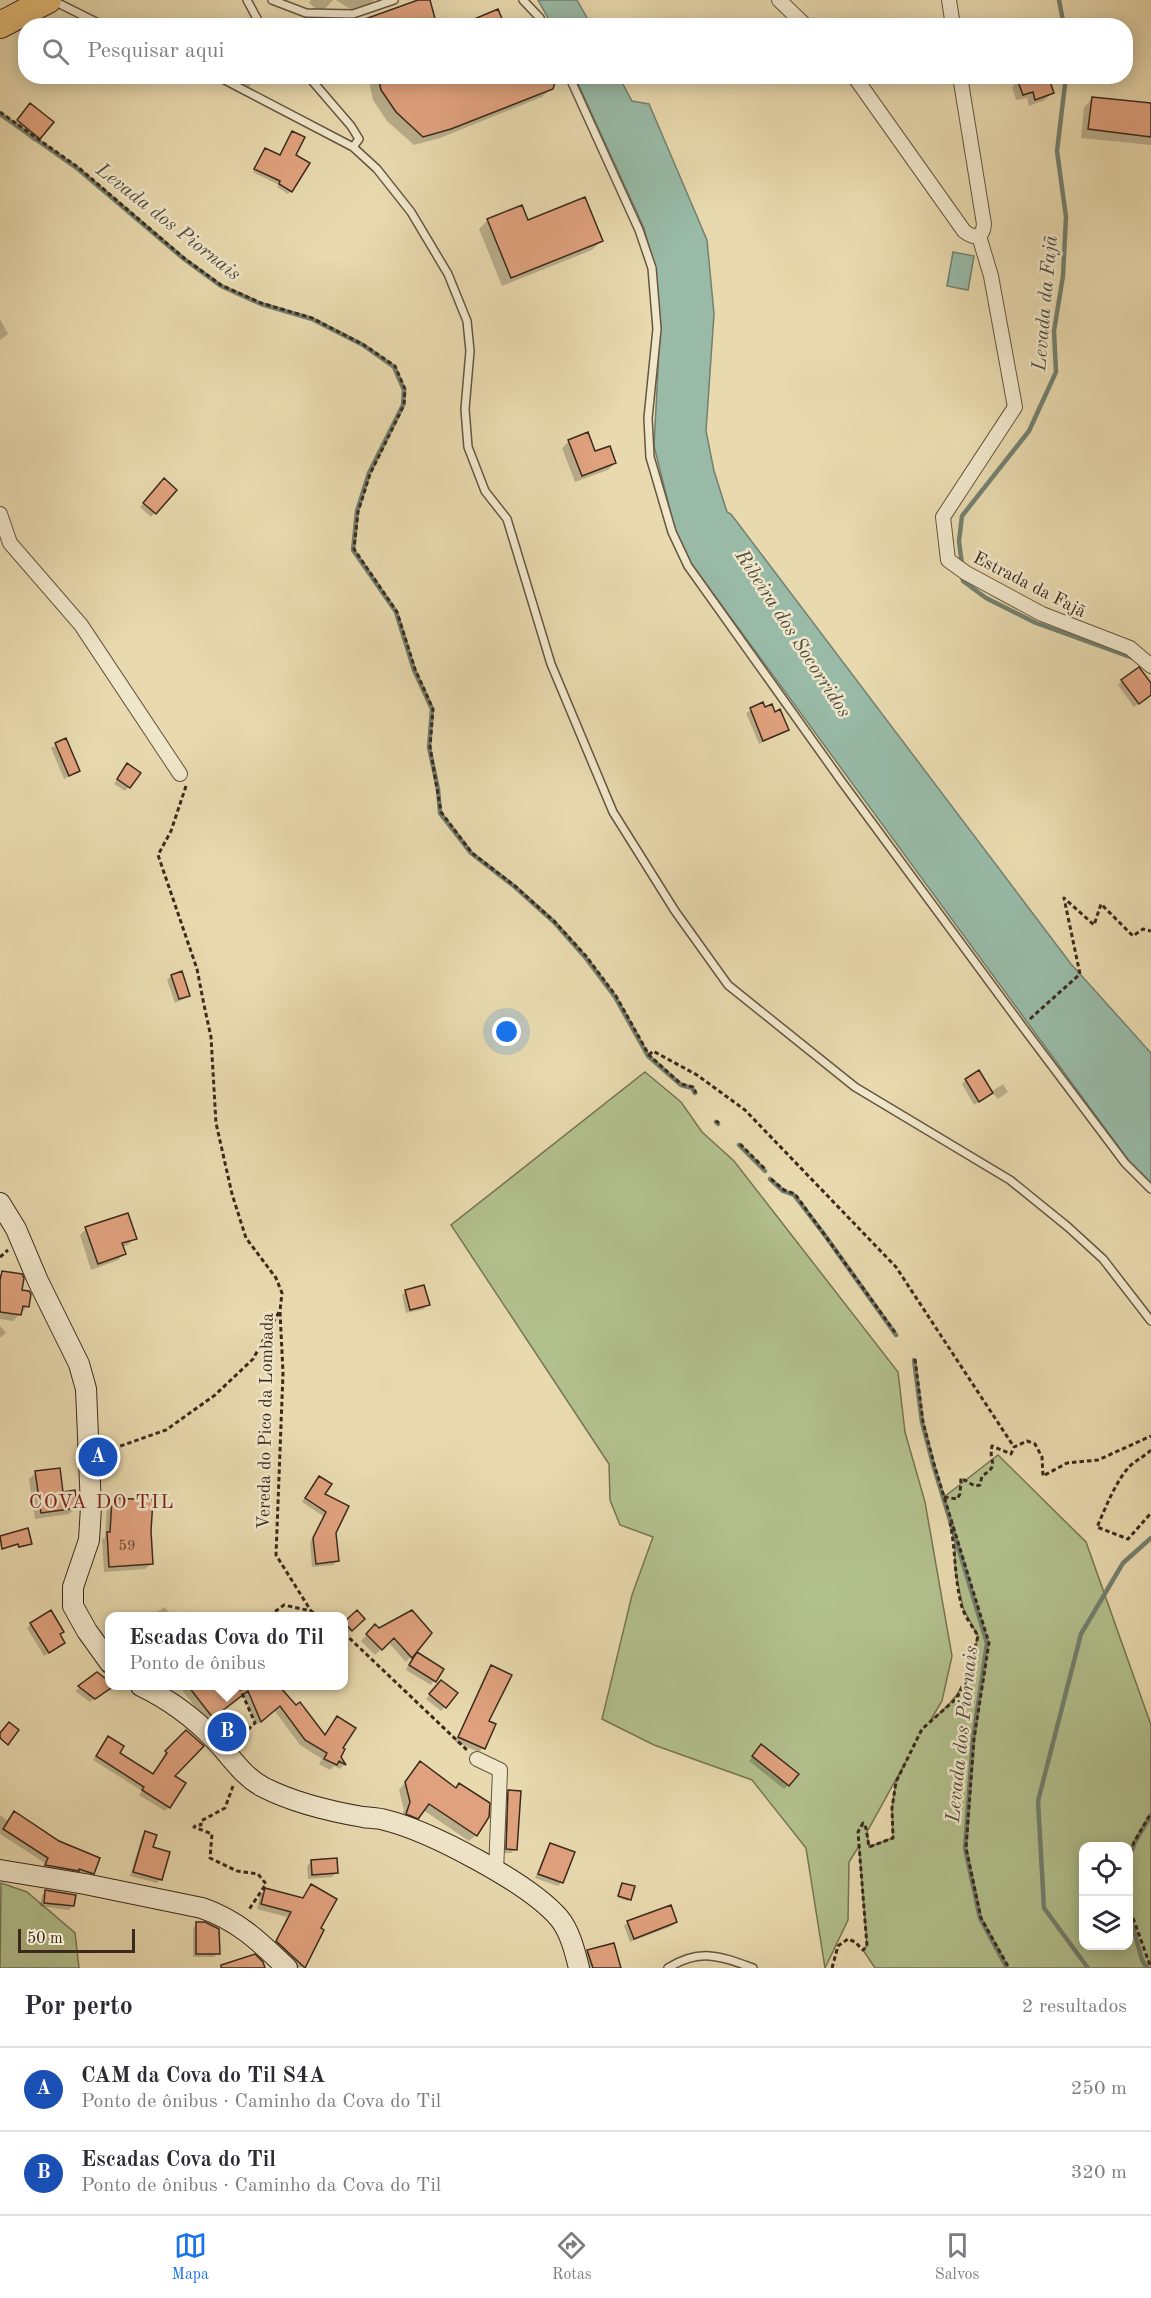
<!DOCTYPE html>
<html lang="pt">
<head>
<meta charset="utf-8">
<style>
	:root { --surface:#fff; --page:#f7f7f7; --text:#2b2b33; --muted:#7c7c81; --line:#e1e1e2; --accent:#1a73e8 }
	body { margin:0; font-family:"Old Standard TT",serif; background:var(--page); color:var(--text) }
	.controls { position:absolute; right:18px; bottom:18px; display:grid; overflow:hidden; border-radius:12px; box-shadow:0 3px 15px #0003 }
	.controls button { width:54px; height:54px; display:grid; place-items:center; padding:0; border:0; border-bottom:2px solid var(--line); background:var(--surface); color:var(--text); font:30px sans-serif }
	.scale { position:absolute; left:18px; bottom:15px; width:117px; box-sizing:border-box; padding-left:6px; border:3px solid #3b2a1c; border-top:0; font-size:16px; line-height:21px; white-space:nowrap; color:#3b2a1c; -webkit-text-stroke:4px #f0e6ca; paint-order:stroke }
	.you { position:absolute; left:507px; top:1032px; width:21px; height:21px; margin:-15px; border:4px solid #fff; border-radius:50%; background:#1a73e8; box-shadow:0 0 0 9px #1a73e833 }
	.badge { display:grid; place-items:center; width:39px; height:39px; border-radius:50%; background:var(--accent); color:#fff; font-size:20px; font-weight:700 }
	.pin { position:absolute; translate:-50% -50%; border:3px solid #fff; box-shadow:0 2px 6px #0006 }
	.popup { position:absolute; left:105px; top:1612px; width:243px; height:78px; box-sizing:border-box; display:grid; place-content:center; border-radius:12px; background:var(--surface); filter:drop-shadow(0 2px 4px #0005); font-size:20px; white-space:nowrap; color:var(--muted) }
	.popup b { font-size:22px; color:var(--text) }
	.popup::after { content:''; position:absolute; left:50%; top:100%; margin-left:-12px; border:12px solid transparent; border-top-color:var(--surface) }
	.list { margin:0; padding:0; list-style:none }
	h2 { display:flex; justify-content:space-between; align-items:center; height:78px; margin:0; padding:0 24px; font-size:26px }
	h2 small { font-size:20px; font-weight:400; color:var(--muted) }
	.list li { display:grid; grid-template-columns:39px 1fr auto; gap:18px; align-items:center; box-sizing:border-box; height:84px; padding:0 24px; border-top:2px solid var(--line) }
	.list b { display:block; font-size:22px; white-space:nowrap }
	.list p { margin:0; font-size:20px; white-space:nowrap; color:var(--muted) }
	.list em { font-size:20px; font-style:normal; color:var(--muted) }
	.icon { flex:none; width:33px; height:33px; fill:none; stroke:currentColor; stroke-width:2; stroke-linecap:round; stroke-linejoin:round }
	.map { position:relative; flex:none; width:1151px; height:1968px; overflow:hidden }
	.search { position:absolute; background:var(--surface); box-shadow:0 3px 15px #0003; left:18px; right:18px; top:18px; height:66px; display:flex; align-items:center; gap:15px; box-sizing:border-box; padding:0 21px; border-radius:24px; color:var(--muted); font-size:22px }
	.sheet { height:246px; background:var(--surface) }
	nav { display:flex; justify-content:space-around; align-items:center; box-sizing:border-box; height:84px; border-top:2px solid var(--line); background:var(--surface); font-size:16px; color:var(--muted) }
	nav a { display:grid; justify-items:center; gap:3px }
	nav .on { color:var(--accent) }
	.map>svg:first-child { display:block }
	.green { fill:#b2c08d; stroke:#767554; stroke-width:1.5; fill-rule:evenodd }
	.water { fill:#98baa7; stroke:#73806f; stroke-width:1.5 }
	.shadow { fill:#0003 }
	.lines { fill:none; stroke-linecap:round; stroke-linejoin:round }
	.stream { stroke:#73806f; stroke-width:4.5 }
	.building { fill:#e0a27e; stroke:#3b2a1c; stroke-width:1.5 }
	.lane-casing { stroke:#665640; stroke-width:10 }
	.street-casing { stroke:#665640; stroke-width:16 }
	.secondary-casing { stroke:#3b2a1c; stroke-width:22 }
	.highway-casing { stroke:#3b2a1c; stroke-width:28 }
	.path { stroke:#3b2a1c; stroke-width:3; stroke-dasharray:4.5 3; stroke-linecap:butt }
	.lane { stroke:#f0e6ca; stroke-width:7 }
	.street { stroke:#f0e6ca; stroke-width:14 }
	.secondary { stroke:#f0e6ca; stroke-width:20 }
	.highway { stroke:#e4bc77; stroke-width:26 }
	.labels { text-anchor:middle; stroke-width:5; stroke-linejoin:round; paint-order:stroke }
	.number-label { font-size:15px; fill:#644834 }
	.street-label { font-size:18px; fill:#3b2a1c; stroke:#f0e6ca }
	.water-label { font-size:20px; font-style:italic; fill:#524e3f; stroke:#f0e6ca }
	.neighbourhood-label { font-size:20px; letter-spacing:1.5px; fill:#7a1f14; stroke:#f0e6ca }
</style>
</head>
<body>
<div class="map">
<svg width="1151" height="1968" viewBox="0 0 1151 1968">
	<rect width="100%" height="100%" fill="#e8d9ae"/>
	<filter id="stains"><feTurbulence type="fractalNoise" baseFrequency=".00333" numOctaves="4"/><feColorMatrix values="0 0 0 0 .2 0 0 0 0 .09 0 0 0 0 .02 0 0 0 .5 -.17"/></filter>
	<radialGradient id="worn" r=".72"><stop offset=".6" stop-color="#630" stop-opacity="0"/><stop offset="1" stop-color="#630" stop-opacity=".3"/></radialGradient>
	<!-- green -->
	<path class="green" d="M645 1072 681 1102 702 1132 734 1161 898 1372 905 1432 925 1502 952 1656 942 1701 930 1721C965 1695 968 1676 978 1636L963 1608 955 1569V1543L944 1497 998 1455 1086 1542 1151 1725V1968H875L863 1950 867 1946 866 1932 859 1846 849 1862 848 1920 825 1968 806 1848 752 1780 654 1745 602 1719 632 1595 653 1537 620 1525 610 1500 609 1464 451 1225ZM906 1761 896 1782 892 1808 893 1838 869 1847 867 1832ZM1084 1846H1128V1946H1084Z
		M1 1883 27 1892 75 1933 79 1968H0Z"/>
	<!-- water -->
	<path class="water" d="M538 0H577L591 25H552Z
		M575 77H619L632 101 649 104 707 240 714 314 706 431 714 471 727 512 731 514 1071 964 1151 1053V1183L1129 1161 690 562 675 530 654 446 660 331 655 269 644 228Z
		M953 252 974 256 968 290 947 286Z"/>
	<!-- shadow -->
	<path class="shadow" d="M311 0H333L321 13 309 3Z
		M336 0H374L366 8 355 12Z
		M223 76H257L246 91Z
		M368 76H555L551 88 542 97 440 138 414 145 387 121 373 100Z
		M1012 76H1047L1052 93 1045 100 1029 106 1027 98 1016 100 1012 87 1015 84Z
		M1093 98 1151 105V145L1081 138 1084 107Z
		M27 109 51 122 34 142 14 125Z
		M292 133 294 156 291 191 288 194 277 187 279 185 253 172 265 150 279 157Z
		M488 220 527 222 601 241 592 250 502 286 479 229Z
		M0 319 8 334 0 340Z
		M569 441 594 453 615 463 608 470 575 482 562 448Z
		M160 484 175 491 151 517 140 507Z
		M1122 681 1151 686V694L1134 707 1118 685Z
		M762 704 764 709 774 714 787 729 783 733 759 744 746 713Z
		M65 740 78 771 64 779 51 748Z
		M123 769 129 787 125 791 114 784Z
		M181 973 189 995 184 999 175 1003 167 980 171 976Z
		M966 1080 991 1093 994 1090 1003 1084 1008 1092 998 1099 992 1092 987 1097 974 1105 962 1084Z
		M86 1229 135 1238 128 1245 122 1247 124 1254 118 1260 91 1270 80 1235Z
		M3 1273 21 1291 28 1306 13 1321 0 1319V1276Z
		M406 1291 428 1305 424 1309 406 1313 402 1295Z
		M0 1326 6 1333 0 1338Z
		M36 1473 76 1508 69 1514 35 1519 29 1479Z
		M319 1478 334 1533 337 1561 333 1565 312 1567 310 1543 323 1516 302 1502Z
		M112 1499 150 1531 151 1564 145 1569 104 1572 102 1539 105 1537 107 1505Z
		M27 1530 31 1543 29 1545 18 1548 17 1545 1 1549 0 1538Z
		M165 1607 171 1616H150Z
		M411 1612 415 1652 442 1669 431 1685 406 1670 414 1653 406 1662 388 1642 375 1655 361 1641 375 1626 379 1630Z
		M357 1613 363 1619 349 1632 344 1624Z
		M31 1624 59 1635V1646L44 1656 27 1628Z
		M491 1667 483 1748 479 1752 455 1742 487 1671Z
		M97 1674 112 1686 90 1702 75 1691Z
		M179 1686H277L324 1736 337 1718 341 1749 339 1757 344 1765 340 1769 334 1766 330 1770 319 1764 322 1759 300 1745 274 1710 256 1725 243 1695 207 1723Z
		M437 1686 445 1707 441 1711 426 1699Z
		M186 1732 173 1776 169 1807 165 1811 139 1795 142 1791 93 1760 109 1738 118 1753 153 1775 164 1757 163 1756Z
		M758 1750 788 1785 784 1789 749 1761Z
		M420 1763 455 1789 459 1785 476 1835 469 1841 423 1810 410 1824 400 1820 404 1810 399 1790Z
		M509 1792 515 1849 511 1853H502L505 1796Z
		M14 1813 92 1873 88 1877 41 1870 45 1863 0 1834V1815L8 1821Z
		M145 1833 151 1848 168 1853 160 1880 157 1883 130 1876 142 1836Z
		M551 1844 562 1882 558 1886 535 1878 547 1848Z
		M312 1861 336 1873 332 1877 308 1879 307 1866Z
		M622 1884 630 1899 628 1901 618 1898Z
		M311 1886 319 1929 304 1967 294 1968 272 1948 287 1917 257 1909 260 1895 266 1890 302 1899Z
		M46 1891 73 1905 69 1910 40 1906 42 1895Z
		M628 1922H676L672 1926 630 1942 624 1926Z
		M197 1924 218 1953 214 1957H193V1928Z
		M588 1951 619 1968H588L584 1956Z"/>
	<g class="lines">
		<!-- stream -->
		<path class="stream" d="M1059 0 1064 26
			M0 114 78 169 184 259 221 286 261 304 312 319 363 345 394 367 404 390 403 405 369 473 357 511 353 550 396 612 414 670 432 709 429 747 438 789 440 813 471 853 515 887 554 922 585 957 615 997 648 1056 681 1085 692 1088 695 1093
			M962 565 959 541 962 516 1029 431 1056 372 1054 331 1063 276 1066 217 1057 151 1066 76
			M962 573 963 581 986 598 1036 623 1133 658
			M716 1122 718 1124
			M739 1145 765 1171
			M770 1179 783 1191 794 1195 824 1234 896 1335
			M914 1360 922 1422 933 1464 987 1643 973 1739 965 1848 980 1918 1007 1968
			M1128 1861 1135 1842 1151 1815
			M1128 1909 1142 1960 1147 1968
			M1088 1968 1044 1908 1038 1801 1081 1634 1123 1563 1151 1538"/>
	</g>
	<!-- building -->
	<path class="building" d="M418 0H430L437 26H351V24Z
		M498 9 505 26H460V25Z
		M378 76H557L553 89 451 129 423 137 396 112 381 90Z
		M1024 76H1048L1054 93 1035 100 1033 92 1023 95 1017 79Z
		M1092 97 1151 103V137L1088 129Z
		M30 103 54 122 40 139 17 120Z
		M292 131 305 137 296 155 310 163 292 192 279 184 280 181 254 169 265 148 280 155Z
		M585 197 603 241 511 278 487 219 522 205 528 220Z
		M588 432 595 451 610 446 616 463 582 476 568 440Z
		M164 478 177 490 156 514 143 503Z
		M1139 667 1151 683V695L1139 704 1121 680Z
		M763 702 765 707 772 704 775 712 780 709 789 730 763 741 750 708Z
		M66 738 80 771 69 776 55 743Z
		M127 763 141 773 130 788 117 779Z
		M182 971 190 996 179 999 171 975Z
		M979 1070 993 1093 979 1102 965 1079Z
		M128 1213 137 1239 122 1243 126 1254 98 1264 85 1227Z
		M2 1271 22 1274 24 1278 22 1290 29 1291 31 1294 29 1307 23 1306 21 1315 0 1312V1280Z
		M424 1285 430 1305 410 1310 405 1290Z
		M60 1468 63 1492 75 1490 77 1508 41 1513 35 1471Z
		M319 1476 332 1484 325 1494 349 1506 336 1533 339 1561 316 1564 313 1538 326 1512 305 1498Z
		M112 1498 153 1500 151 1531 153 1564 109 1567 107 1532H110Z
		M28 1528 32 1544 19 1547 18 1544 2 1549 0 1536Z
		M51 1610 64 1632 60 1634 65 1643 49 1653 30 1623Z
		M357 1610 365 1619 352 1631 344 1622Z
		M412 1610 432 1633 412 1658 394 1638 382 1650 366 1634 375 1624 379 1628Z
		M417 1652 444 1669 436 1682 409 1665Z
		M491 1665 512 1675 489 1721 496 1724 485 1749 458 1737Z
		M97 1672 110 1682V1686H114L95 1699 78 1686Z
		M441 1680 458 1693 446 1708 429 1694Z
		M188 1686H279L296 1705 300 1702 325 1735 337 1716 356 1728 343 1748 345 1749 341 1757 346 1765 339 1761 337 1765 324 1759 327 1753 305 1740 280 1706 261 1722 248 1691 213 1718Z
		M9 1722 19 1730 8 1745 0 1738V1733Z
		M186 1730 204 1746 175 1776 186 1783 170 1808 142 1790 144 1787 96 1756 108 1736 124 1746 120 1753 153 1774 167 1753 165 1751Z
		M761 1744 799 1774 789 1786 752 1756Z
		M420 1761 456 1788 459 1783 490 1803 489 1817 477 1836 429 1804 418 1819 406 1814 410 1802 405 1782Z
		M508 1790 521 1791 517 1850 506 1849Z
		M14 1811 59 1841 100 1858 94 1874 79 1869V1871L45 1865 48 1858 3 1829Z
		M145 1831 157 1835 153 1847 170 1852 162 1880 133 1872Z
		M550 1843 575 1852 563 1883 538 1874Z
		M337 1858 338 1873 312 1875 311 1860Z
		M622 1883 635 1886 631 1900 618 1896Z
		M311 1884 337 1899 321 1928 324 1930 305 1968 276 1941 291 1912 261 1904 265 1888 303 1898Z
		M45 1890 76 1895 74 1906 44 1903Z
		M671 1905 677 1922 634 1939 627 1921Z
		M196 1922H205L219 1929 220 1954H196Z
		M614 1943 621 1968H593L587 1950Z
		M255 1954 263 1962 265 1968H221V1965Z"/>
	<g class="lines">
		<defs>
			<path id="lane" d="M52 0 104 26
				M247 0 261 26
				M272 0 306 13 353 14 394 0
				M523 0 540 18 544 26
				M217 76 353 147 377 169 411 212 448 274 467 321 470 351 465 409 468 447 485 491 507 519 551 664 613 812 675 911 728 985 855 1087 1010 1180 1068 1227 1103 1259 1151 1321
				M308 76 351 126 359 139 353 147
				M569 76 639 230 652 268 657 329 648 418 650 457 672 532 688 566 842 782 1022 1026 1125 1163 1151 1189
				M668 1968C700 1948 720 1956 753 1968"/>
			<path id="street" d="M779 0 806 26
				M949 0 953 26
				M854 76 964 231C974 239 983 238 984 224L960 76
				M979 236 991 276 1015 407 943 517 948 560 966 573 1042 614 1130 648 1151 666
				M0 514 10 543 81 625 180 774
				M477 1759 500 1770 496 1872"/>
			<path id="secondary" d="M0 1203 16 1229 38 1281 79 1364 86 1389 91 1507 89 1540 73 1587V1606L87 1631 110 1663
				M141 1686C168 1699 193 1717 214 1739 230 1755 242 1776 263 1787 294 1803 328 1811 363 1817 370 1818 378 1818 385 1820 430 1831 529 1883 559 1918 570 1931 575 1952 579 1968
				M0 1870 85 1884 202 1908C239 1921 260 1942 287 1968"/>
			<path id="highway" d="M0 25 48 0"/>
		</defs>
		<!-- lane casing -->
		<use href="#lane" class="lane-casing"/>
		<!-- street casing -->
		<use href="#street" class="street-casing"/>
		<!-- secondary casing -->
		<use href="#secondary" class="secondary-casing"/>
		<!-- highway casing -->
		<use href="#highway" class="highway-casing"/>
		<!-- path -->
		<path class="path" d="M0 112 79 168 184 258 221 285 261 303 312 318 364 345 395 366 405 389 404 405 370 474 358 512 354 549 397 612 415 669 433 709 430 747 441 812 472 853 515 886 554 921 586 956 616 996 649 1055 681 1084 693 1087 696 1093
			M186 786 171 831 158 855 197 969 204 1005 211 1037 216 1123 232 1194 246 1238 276 1278 282 1293 280 1311 283 1373 276 1555 311 1611 320 1616
			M1030 1019 1080 974 1064 898 1094 925 1101 904 1133 936 1143 929 1151 931
			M649 1055 653 1051 697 1075 745 1110 896 1267 1014 1447
			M716 1121 719 1123
			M740 1144 766 1170
			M771 1179 784 1190 795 1194 897 1335
			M0 1257 8 1250
			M915 1359 923 1422 934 1464 989 1643 974 1739 966 1848 981 1918 1009 1968
			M1151 1450C1144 1457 1134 1461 1128 1468 1114 1485 1106 1507 1097 1527L1128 1539 1151 1513
			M106 1451 166 1430 215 1395 253 1359 279 1312
			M944 1497 957 1499 960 1494 961 1478 975 1486 980 1485 982 1476C1001 1464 988 1463 992 1446L1011 1454 1014 1447 1027 1441 1035 1444 1042 1457 1043 1476 1067 1463 1098 1460 1151 1436
			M269 1616 284 1605 311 1611
			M344 1633 467 1750
			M237 1740 255 1723 239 1686
			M233 1786 225 1808 201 1821V1825H196L194 1827 212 1834 210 1858 237 1871 258 1874 266 1884 248 1911
			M1128 1860 1134 1842 1151 1813
			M1128 1904 1151 1968
			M832 1968 838 1946 848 1939 855 1942 863 1950 867 1946 858 1832 863 1823 866 1828 869 1847 893 1838 892 1808 896 1782 922 1729 957 1698 969 1671 978 1636C973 1627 965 1617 962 1607 954 1579 956 1550 950 1523"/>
		<!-- lane -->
		<use href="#lane" class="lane"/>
		<!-- street -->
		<use href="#street" class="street"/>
		<!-- secondary -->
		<use href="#secondary" class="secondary"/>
		<!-- highway -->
		<use href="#highway" class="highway"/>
	</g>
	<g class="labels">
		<!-- number labels -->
		<g class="number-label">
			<text x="127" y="1550">59</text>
		</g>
		<!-- street labels -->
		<g class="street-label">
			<text transform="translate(1030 584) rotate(27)" y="6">Estrada da Fajã</text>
			<text transform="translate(265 1421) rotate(-89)" y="6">Vereda do Pico da Lombada</text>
		</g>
		<!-- water labels -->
		<g class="water-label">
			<text transform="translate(169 221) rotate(38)" y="7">Levada dos Piornais</text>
			<text transform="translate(1044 303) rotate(-85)" y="7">Levada da Fajã</text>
			<text transform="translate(794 633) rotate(57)" y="7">Ribeira dos Socorridos</text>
			<text transform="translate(961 1734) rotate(-84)" y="7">Levada dos Piornais</text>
		</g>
		<!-- neighbourhood labels -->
		<g class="neighbourhood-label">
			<text x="102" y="1508">COVA DO TIL</text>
		</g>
	</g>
	<rect width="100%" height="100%" filter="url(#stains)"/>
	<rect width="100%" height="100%" fill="url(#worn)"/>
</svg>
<div class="controls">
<button><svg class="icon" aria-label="locate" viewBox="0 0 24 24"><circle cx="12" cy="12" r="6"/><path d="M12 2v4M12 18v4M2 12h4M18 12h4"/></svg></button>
<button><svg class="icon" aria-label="layers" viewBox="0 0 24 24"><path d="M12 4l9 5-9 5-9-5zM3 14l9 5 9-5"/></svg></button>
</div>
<div class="scale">50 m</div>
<div class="you"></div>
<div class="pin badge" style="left:98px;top:1457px;background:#1a4fb4">A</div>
<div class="pin badge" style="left:227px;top:1732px;background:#1a4fb4">B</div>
<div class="popup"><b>Escadas Cova do Til</b>Ponto de ônibus</div>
<div class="search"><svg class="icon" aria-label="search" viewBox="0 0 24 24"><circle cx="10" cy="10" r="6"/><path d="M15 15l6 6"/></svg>Pesquisar aqui</div>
</div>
<section class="sheet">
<h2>Por perto<small>2 resultados</small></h2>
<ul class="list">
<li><span class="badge" style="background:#1a4fb4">A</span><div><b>CAM da Cova do Til S4A</b><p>Ponto de ônibus · Caminho da Cova do Til</p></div><em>250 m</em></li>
<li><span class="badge" style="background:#1a4fb4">B</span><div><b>Escadas Cova do Til</b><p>Ponto de ônibus · Caminho da Cova do Til</p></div><em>320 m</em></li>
</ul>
</section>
<nav>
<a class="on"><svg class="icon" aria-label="map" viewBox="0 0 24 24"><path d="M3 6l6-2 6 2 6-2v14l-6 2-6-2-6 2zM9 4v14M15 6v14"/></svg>Mapa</a>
<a><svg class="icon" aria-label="directions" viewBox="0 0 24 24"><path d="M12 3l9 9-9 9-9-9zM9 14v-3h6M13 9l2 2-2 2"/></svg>Rotas</a>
<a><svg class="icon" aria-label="saved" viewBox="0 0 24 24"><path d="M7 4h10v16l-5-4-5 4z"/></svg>Salvos</a>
</nav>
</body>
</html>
